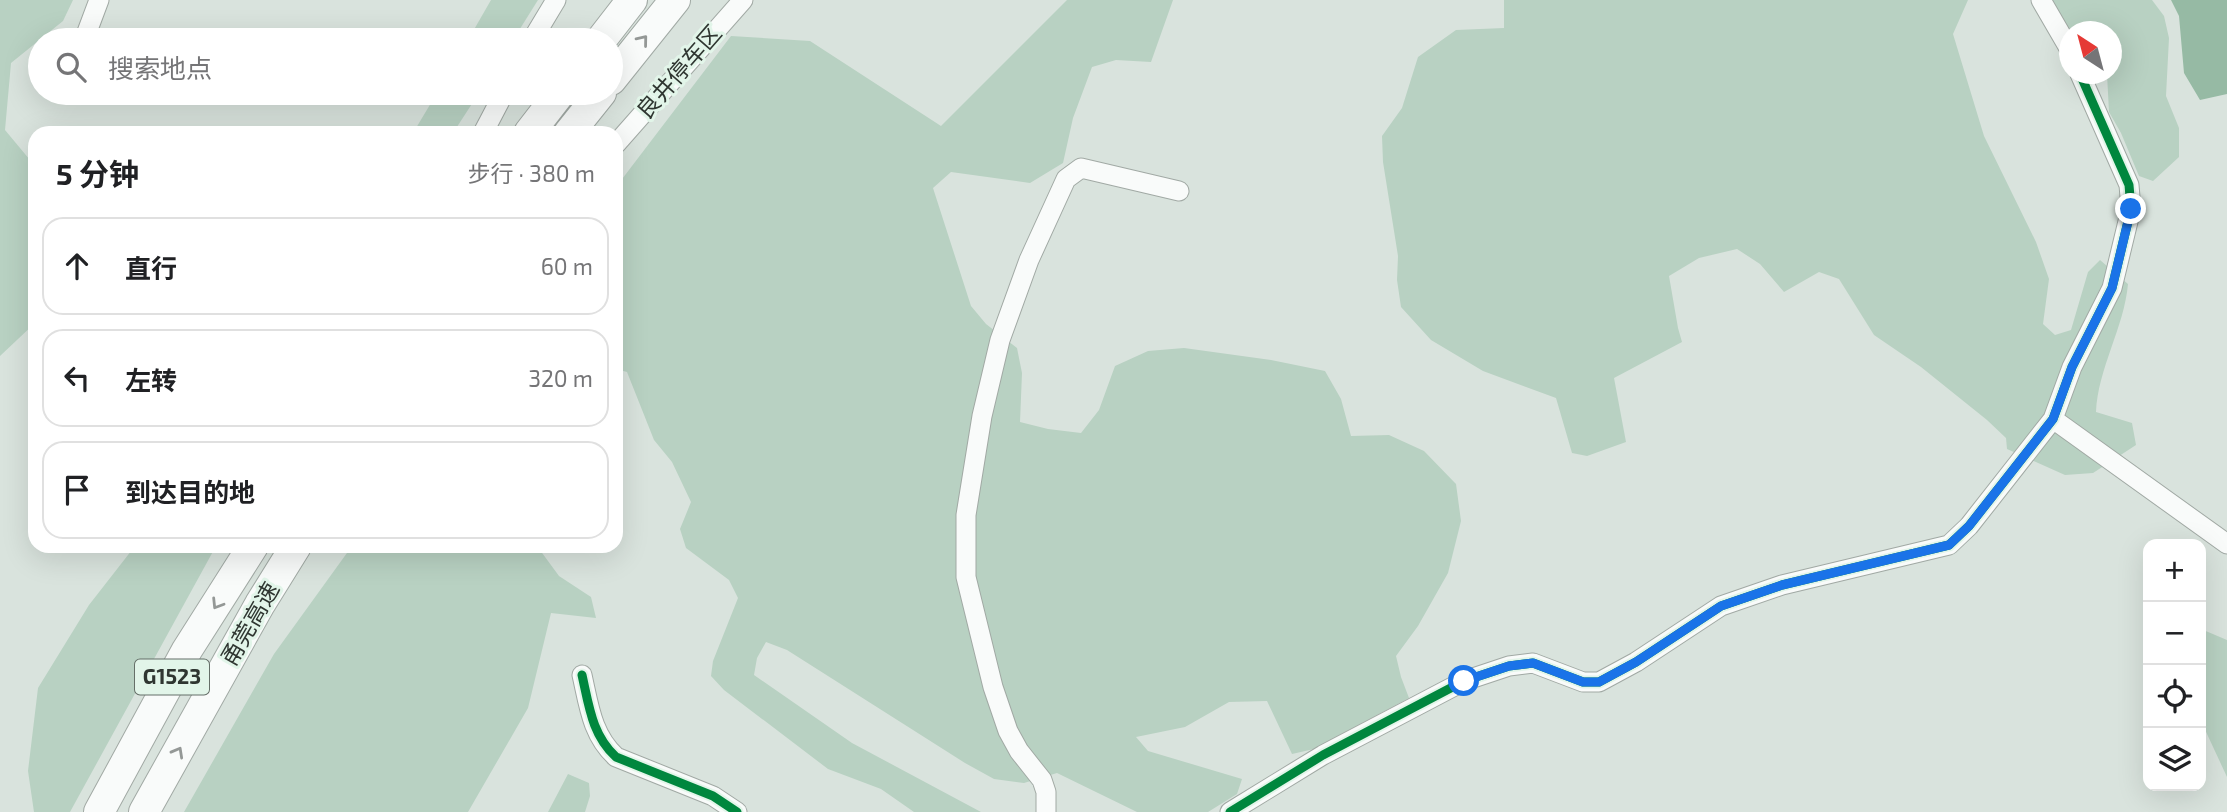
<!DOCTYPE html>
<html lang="zh">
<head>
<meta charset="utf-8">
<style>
	:root { --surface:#fff; --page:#f6f6f6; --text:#202124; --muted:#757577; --line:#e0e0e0 }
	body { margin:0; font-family:"Exo 2","Noto Sans SC",sans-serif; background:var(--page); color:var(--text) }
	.controls { position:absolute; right:21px; bottom:21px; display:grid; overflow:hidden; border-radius:14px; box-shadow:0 7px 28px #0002 }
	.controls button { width:63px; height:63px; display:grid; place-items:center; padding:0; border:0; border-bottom:2px solid var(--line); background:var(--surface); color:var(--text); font:35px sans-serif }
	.compass { position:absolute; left:2059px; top:21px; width:63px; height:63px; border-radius:50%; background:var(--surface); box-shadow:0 7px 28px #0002; rotate:324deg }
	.stop { position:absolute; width:21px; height:21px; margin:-16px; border:5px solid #1a73e8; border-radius:50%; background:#fff }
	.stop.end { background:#1a73e8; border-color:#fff; box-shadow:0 2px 7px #0008 }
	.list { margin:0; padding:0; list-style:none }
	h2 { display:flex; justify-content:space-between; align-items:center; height:91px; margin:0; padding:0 28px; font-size:30px }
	h2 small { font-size:23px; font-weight:400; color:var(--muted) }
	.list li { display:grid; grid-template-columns:46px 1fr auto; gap:21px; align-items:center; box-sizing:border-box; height:98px; margin:0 14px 14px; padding:0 14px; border:2px solid var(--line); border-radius:21px }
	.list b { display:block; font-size:26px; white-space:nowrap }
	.list em { font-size:23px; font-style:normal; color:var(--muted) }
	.icon { flex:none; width:38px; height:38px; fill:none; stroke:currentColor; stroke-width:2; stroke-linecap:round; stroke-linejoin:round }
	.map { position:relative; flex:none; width:2227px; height:812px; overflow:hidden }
	.search { position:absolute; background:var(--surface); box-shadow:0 7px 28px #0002; left:28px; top:28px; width:595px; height:77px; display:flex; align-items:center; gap:18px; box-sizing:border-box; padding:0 24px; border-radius:38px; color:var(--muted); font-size:26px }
	.panel { position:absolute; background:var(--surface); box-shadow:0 7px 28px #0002; left:28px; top:126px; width:595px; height:427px; border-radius:21px }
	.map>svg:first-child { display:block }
	.green { fill:#b8d1c2 }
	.water { fill:#96baa4 }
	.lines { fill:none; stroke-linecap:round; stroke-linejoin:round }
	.minor-casing { stroke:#a1a9a4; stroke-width:21 }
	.highway-casing { stroke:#a1a9a4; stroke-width:32 }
	.minor { stroke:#f9fbfa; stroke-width:19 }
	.highway { stroke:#f9fbfa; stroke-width:30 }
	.cycleway-casing { stroke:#e2f5e9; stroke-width:13 }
	.cycleway { stroke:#00873e; stroke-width:9 }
	.oneway { stroke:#949896 }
	.route { stroke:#1a73e8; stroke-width:9 }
	.labels { text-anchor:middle; stroke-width:6; stroke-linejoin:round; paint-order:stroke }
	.shield { fill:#e2f5e9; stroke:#656f68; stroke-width:2 }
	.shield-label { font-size:21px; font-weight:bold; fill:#2f3631 }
	.street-label { font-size:23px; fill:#2f3631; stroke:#e2f5e9 }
</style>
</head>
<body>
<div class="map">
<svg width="2227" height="812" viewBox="0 0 2227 812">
	<rect width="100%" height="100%" fill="#d9e3dd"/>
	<!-- green -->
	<path class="green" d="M0 0H73L63 21 11 63 5 130 35 166V323L0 356Z
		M491 0H538L513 40H468Z
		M1067 0H1173L1151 62 1116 60 1092 67 1073 118 1063 163 1030 183 951 172 933 188 971 306 986 324 1017 348 1022 373 1020 422 1048 429 1081 433 1099 410 1115 366 1148 351 1184 348 1271 360 1325 371 1341 399 1351 436 1389 435 1424 451 1456 484 1461 521 1448 573 1418 626 1396 656 1401 677 1409 698 1314 749 1292 754 1267 701 1229 702 1185 727 1136 737 1148 751 1242 779 1237 794 1208 812H1137L1057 773 1024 783 994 779 965 763 787 650 766 642 757 658 754 675 852 743 981 812H914L881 789 828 769 724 690 711 676 713 661 738 598 729 580 686 548 680 529 691 502 672 462 654 440 627 372 616 369V187L731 36 810 41 941 126Z
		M1504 0H1968L1953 34 1984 136 2036 242 2049 279 2043 324 2055 335 2071 330 2088 272 2100 260 2128 284C2124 328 2098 368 2096 412L2132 423 2136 445 2093 473 2065 475 2007 449 2006 438 1987 420 1921 367 1874 335 1839 279 1819 272 1784 292 1760 264 1737 249 1699 258 1669 276 1678 328 1682 342 1614 378 1626 442 1587 456 1572 453 1556 398 1483 371 1431 340 1401 307 1397 280 1398 256 1383 162 1382 136 1402 108 1418 57 1456 30 1504 28Z
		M2049 0H2152L2164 16 2169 38 2166 96 2179 128V157L2153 181 2139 176 2121 133 2109 112 2107 74H2112V32H2070Z
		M437 93H479L453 133H413Z
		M135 546H216L70 812H34L28 771 38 688 89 605Z
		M352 546H537L559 576 591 597 596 618 551 613 528 708 468 812H184L274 654Z
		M2201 629 2227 640V777L2201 721Z
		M568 774 589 783 590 796 585 812H548Z"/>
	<!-- water -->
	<path class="water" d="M2171 0H2227V94L2200 100 2184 73 2179 16Z"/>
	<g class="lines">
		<defs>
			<path id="minor" d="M2041 0 2070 50
				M84 40 99 0
				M532 40 556 0
				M483 133 504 93
				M616 144 743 0
				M2053 419 2227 544
				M582 675C589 706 592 735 616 757L713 796 737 812
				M1046 812V792L1042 780 1019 751 1008 731 993 687 966 577V515L982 416 1000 340 1029 260 1066 179 1081 168 1179 191
				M1230 812 1323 755 1464 681 1509 666 1533 663 1583 682H1599L1636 662 1721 606 1782 585 1949 545 1969 526 2053 419 2072 367 2112 288 2131 209 2129 185 2080 74"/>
			<path id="highway" d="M601 40 632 0
				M611 80 675 0
				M529 133 560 93
				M569 133 601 93
				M99 812 187 650 253 546
				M144 812 260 604 296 546"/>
		</defs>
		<!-- minor casing -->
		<use href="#minor" class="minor-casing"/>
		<!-- highway casing -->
		<use href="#highway" class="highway-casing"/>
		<!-- minor -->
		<use href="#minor" class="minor"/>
		<!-- highway -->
		<use href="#highway" class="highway"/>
		<defs>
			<path id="cycleway" d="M582 675C589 706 592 735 616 757L713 796 737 812
				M1230 812 1323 755 1464 681 1509 666 1533 663 1583 682H1599L1636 662 1721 606 1782 585 1949 545 1969 526 2053 419 2072 367 2112 288 2131 209 2129 185 2080 74"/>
		</defs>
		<!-- cycleway casing -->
		<use href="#cycleway" class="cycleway-casing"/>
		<!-- cycleway -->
		<use href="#cycleway" class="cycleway"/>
	</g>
	<!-- one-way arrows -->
	<defs><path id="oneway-chevron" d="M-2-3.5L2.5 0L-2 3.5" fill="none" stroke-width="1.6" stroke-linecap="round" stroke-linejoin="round" transform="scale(1.75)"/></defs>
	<g class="oneway">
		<use href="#oneway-chevron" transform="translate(643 40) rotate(-51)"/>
		<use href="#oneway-chevron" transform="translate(217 604) rotate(122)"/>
		<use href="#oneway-chevron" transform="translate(178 752) rotate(-61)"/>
	</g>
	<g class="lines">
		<!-- route -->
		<path class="route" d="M1464 681 1509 666 1533 663 1583 682H1599L1636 662 1721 606 1782 585 1949 545 1969 526 2053 419 2072 367 2112 288 2131 209"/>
	</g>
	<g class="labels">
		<!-- shield labels -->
		<rect class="shield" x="135" y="659.5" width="74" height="35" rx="5"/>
		<g class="shield-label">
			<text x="172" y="684">G1523</text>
		</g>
		<!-- street labels -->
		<g class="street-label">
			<text transform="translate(679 72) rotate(-49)" y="8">良井停车区</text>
			<text transform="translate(250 624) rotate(-60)" y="8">甬莞高速</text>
		</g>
	</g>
</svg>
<div class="controls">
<button>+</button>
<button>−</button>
<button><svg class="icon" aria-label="locate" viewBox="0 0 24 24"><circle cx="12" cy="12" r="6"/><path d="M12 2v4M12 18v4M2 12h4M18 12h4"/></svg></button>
<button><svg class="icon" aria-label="layers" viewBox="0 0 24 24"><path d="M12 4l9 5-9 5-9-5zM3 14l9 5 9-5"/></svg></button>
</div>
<svg class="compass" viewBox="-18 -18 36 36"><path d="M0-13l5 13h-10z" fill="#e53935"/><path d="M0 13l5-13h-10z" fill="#757577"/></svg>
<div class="stop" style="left:1464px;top:681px"></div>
<div class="stop end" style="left:2131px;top:209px"></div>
<div class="search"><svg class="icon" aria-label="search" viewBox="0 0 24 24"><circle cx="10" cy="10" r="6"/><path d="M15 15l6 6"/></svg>搜索地点</div>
<section class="panel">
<h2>5 分钟<small>步行 · 380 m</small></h2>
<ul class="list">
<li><svg class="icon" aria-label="ahead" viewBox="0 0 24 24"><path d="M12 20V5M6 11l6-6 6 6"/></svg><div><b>直行</b></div><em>60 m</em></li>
<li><svg class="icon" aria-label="left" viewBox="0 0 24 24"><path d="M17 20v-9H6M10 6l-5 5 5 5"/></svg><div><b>左转</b></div><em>320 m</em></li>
<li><svg class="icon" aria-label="arrive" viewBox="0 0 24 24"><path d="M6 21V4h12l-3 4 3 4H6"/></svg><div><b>到达目的地</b></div></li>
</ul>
</section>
</div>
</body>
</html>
